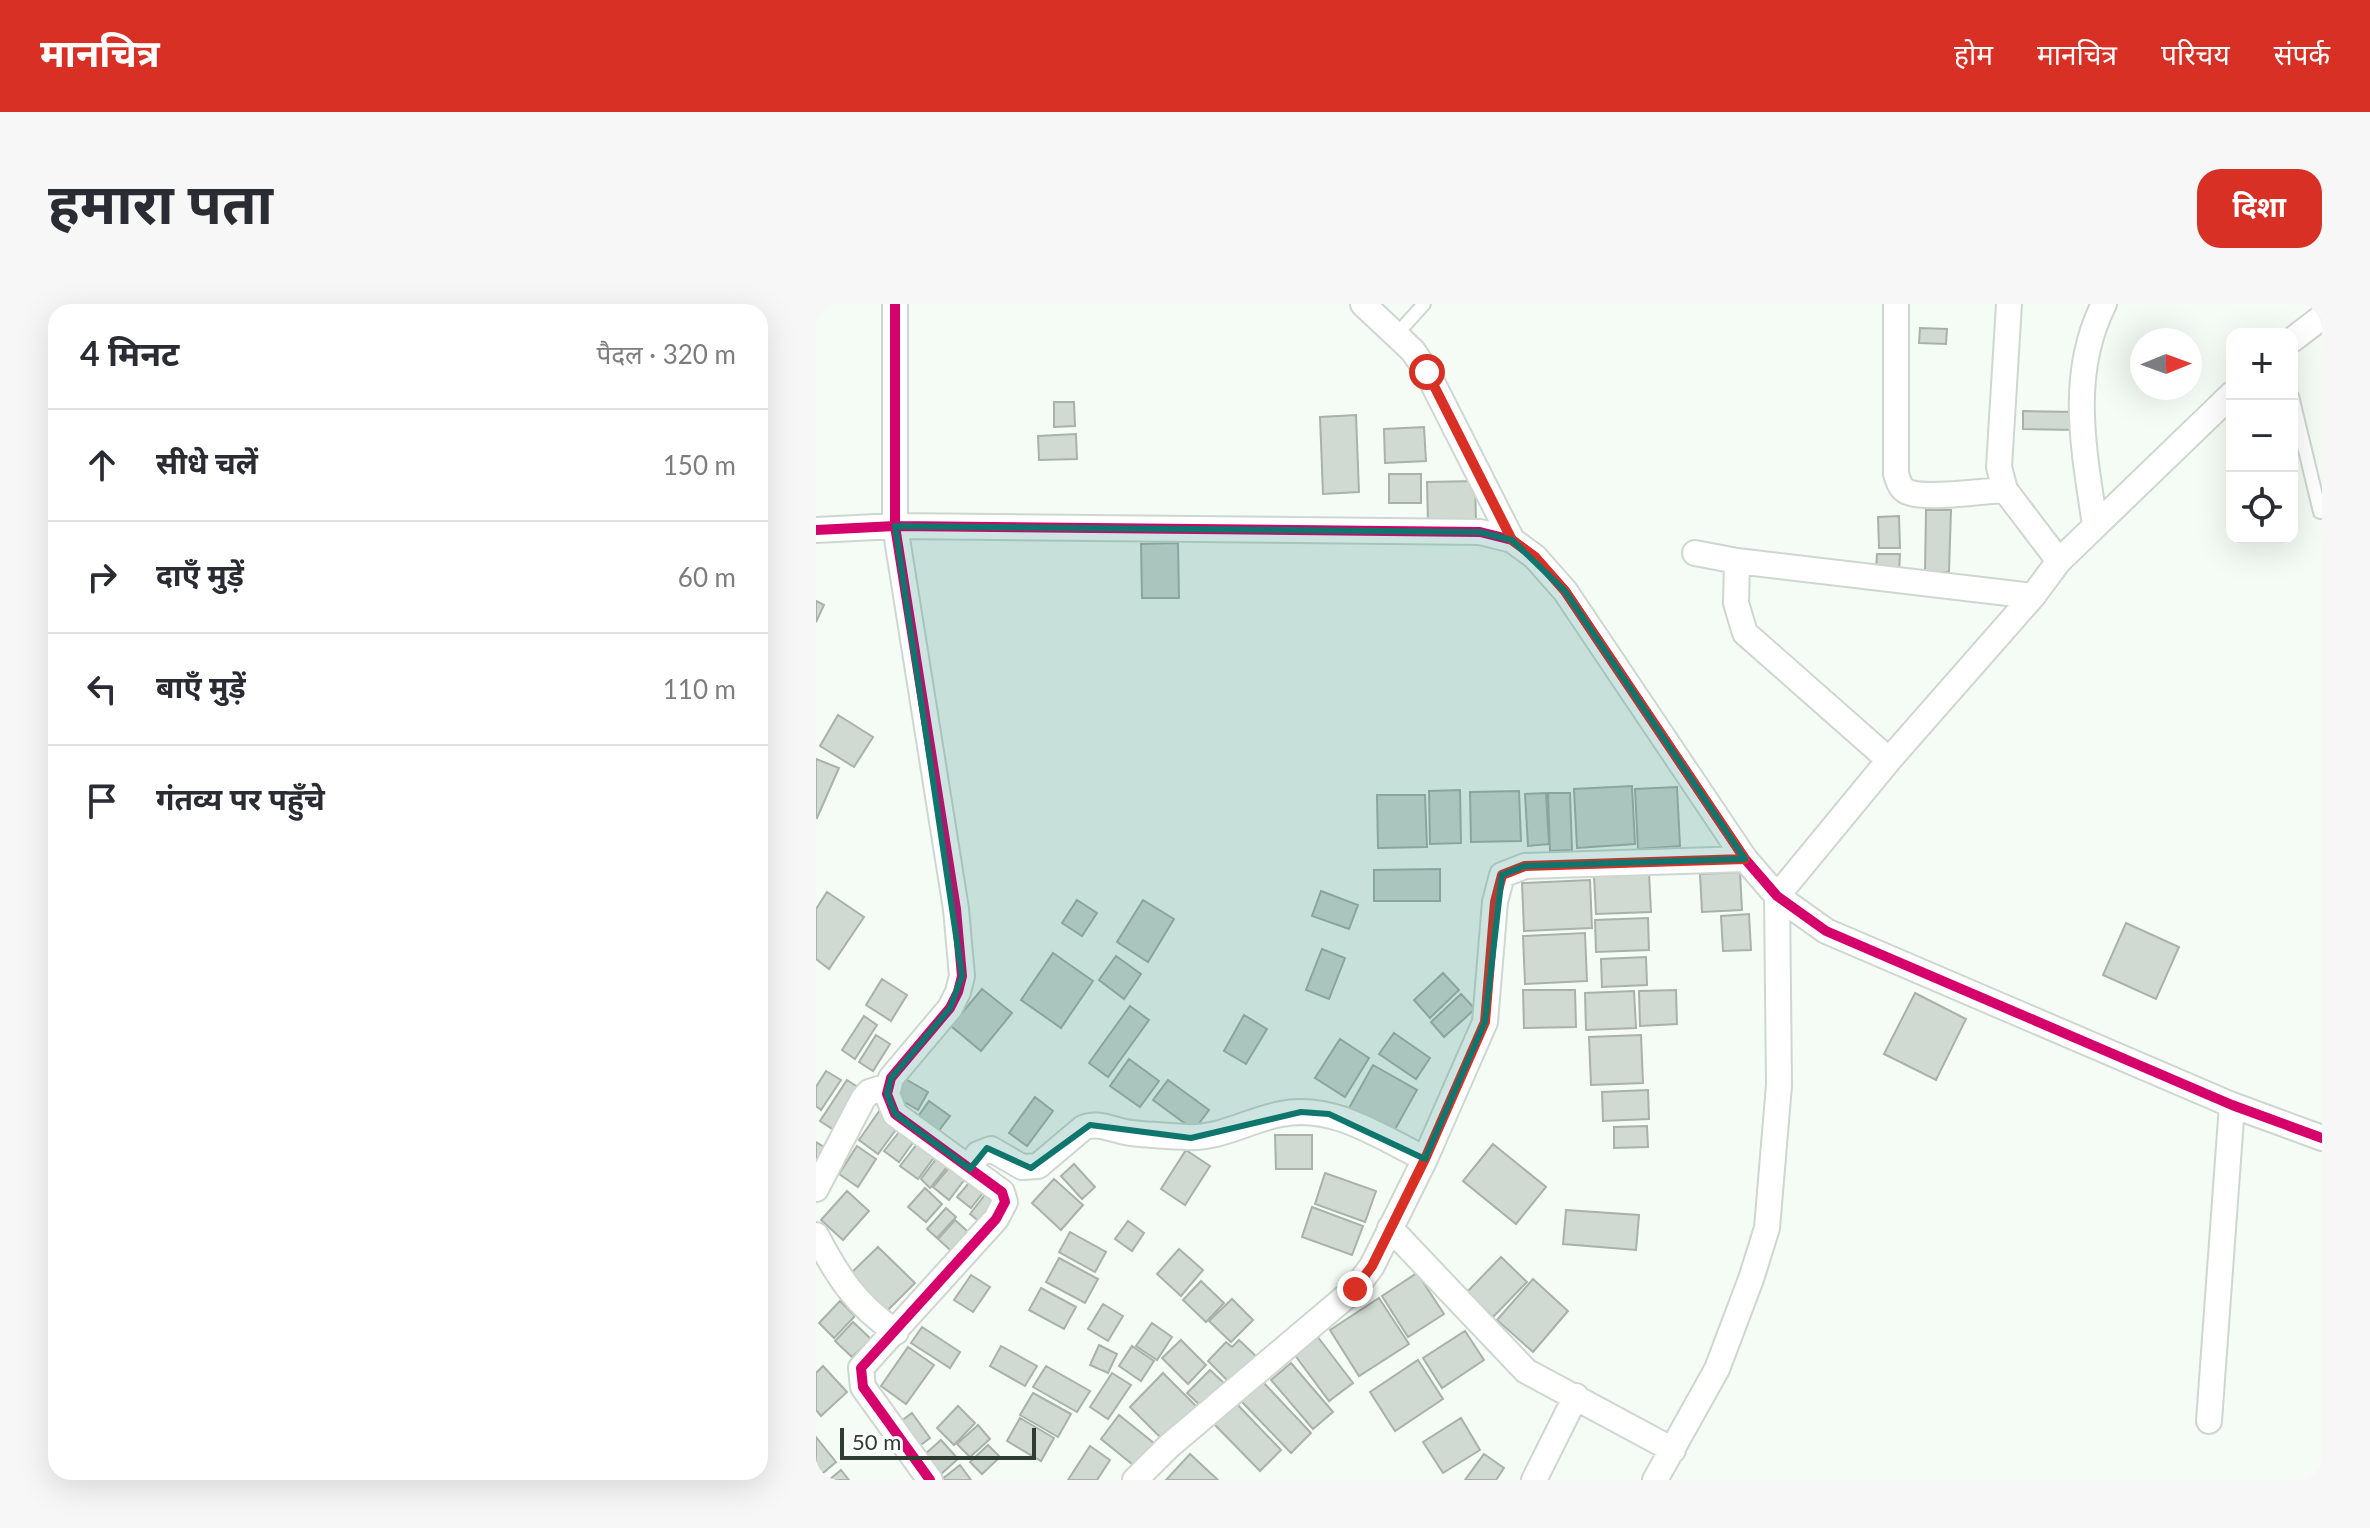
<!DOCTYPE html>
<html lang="hi">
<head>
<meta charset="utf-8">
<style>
	:root { --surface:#fff; --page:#f7f7f7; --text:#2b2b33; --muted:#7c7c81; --line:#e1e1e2; --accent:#d93025 }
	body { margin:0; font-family:Lato,"Noto Sans Devanagari",sans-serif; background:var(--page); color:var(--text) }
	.controls { position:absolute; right:24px; top:24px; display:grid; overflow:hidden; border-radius:16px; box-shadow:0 8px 32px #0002 }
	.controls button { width:72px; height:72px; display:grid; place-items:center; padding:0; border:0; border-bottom:2px solid var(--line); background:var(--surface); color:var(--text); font:40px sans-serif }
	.compass { position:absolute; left:1314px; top:24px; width:72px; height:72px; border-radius:50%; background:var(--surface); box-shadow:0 8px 32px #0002; rotate:89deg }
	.scale { position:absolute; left:24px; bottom:20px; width:196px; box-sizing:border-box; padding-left:8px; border:4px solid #2f3c32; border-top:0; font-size:22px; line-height:28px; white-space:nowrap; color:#2f3c32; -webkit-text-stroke:6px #fff; paint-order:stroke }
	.stop { position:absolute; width:24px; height:24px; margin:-18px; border:6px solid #d93025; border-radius:50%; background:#fff }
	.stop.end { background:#d93025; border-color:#fff; box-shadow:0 2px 8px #0008 }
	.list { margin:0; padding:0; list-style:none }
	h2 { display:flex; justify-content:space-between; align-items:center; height:104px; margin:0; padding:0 32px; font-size:34px }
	h2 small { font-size:26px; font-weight:400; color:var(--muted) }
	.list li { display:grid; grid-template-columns:52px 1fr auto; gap:24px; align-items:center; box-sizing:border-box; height:112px; padding:0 32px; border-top:2px solid var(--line) }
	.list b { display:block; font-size:30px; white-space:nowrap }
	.list em { font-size:26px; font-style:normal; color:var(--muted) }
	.icon { flex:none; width:44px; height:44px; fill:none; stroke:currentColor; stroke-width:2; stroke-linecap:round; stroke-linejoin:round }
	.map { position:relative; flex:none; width:1506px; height:1176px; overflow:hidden; border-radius:24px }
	header { display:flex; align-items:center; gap:48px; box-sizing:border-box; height:112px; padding:0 40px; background:var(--accent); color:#fff }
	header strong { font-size:38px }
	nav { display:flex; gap:44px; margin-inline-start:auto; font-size:28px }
	.intro { display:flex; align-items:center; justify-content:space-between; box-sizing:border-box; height:192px; padding:0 48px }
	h1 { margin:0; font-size:56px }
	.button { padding:20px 36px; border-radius:24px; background:var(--accent); color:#fff; font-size:28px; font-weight:700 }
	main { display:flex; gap:48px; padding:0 48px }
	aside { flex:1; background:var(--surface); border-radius:24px; box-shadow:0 8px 32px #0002 }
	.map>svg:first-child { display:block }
	.building { fill:#d0d9d2; stroke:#a9b1aa; stroke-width:2 }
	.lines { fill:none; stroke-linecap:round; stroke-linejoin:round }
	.service-casing { stroke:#ced7cf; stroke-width:16 }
	.minor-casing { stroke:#ced7cf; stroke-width:28 }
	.service { stroke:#fefffe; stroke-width:12 }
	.minor { stroke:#fefffe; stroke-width:24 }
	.cycleway-casing { stroke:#fff; stroke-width:15 }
	.cycleway { stroke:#d6006c; stroke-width:10 }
	.route { stroke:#d93025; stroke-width:10 }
	.marked { fill:#0f766e; fill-opacity:0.2; stroke:#0f766e; stroke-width:6; stroke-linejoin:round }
</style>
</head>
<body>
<header>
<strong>मानचित्र</strong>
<nav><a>होम</a><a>मानचित्र</a><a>परिचय</a><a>संपर्क</a></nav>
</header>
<div class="intro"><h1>हमारा पता</h1><a class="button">दिशा</a></div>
<main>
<aside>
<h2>4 मिनट<small>पैदल · 320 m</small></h2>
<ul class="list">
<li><svg class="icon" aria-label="ahead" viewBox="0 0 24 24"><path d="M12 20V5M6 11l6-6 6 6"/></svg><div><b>सीधे चलें</b></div><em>150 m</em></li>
<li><svg class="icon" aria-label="right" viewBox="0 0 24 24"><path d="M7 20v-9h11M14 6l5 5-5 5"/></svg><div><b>दाएँ मुड़ें</b></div><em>60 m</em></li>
<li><svg class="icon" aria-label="left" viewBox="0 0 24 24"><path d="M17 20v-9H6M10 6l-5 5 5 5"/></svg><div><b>बाएँ मुड़ें</b></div><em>110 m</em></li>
<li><svg class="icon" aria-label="arrive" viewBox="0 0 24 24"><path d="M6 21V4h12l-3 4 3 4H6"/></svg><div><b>गंतव्य पर पहुँचे</b></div></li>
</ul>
</aside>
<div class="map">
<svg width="1506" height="1176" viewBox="0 0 1506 1176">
	<rect width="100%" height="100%" fill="#f5fcf6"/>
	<!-- building -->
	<path class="building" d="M1104 24 1131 25 1130 40 1103 39Z
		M238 98H258L259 122 238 123Z
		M1207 107 1260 108V126L1207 125Z
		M540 111 543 188 507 190 504 113Z
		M608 123 610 157 569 159 568 125Z
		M260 130 261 155 223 156 222 132Z
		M573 170H605V199H573Z
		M659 177 660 218 612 219 611 178Z
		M1110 206H1135L1133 268H1109Z
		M1083 212 1084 244H1063L1062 213Z
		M362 239 363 294H326L325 240Z
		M1061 250H1084L1083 268 1060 267Z
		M0 297 8 301 0 318Z
		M22 411 57 433 38 463 4 442Z
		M0 455 23 464 1 514 0 513Z
		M816 482 819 540 761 544 758 485Z
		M861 483 864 542 822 545 819 485Z
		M644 486 645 539 614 540 613 487Z
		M703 487 705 537 655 538 654 488Z
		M730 489 733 540 712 542 709 490Z
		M732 489H754L756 546 734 547Z
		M561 491H609L611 543 562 544Z
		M624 565V597H558V566Z
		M924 568 926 606 886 608 884 570Z
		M833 569 835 608 780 610 778 572Z
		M774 576 776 624 708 627 706 579Z
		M505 587 542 601 533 625 496 612Z
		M11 588 48 613 13 665 0 655V605Z
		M261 596 281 609 266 632 246 619Z
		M327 596 358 615 332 658 301 638Z
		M933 610 935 646 907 647 905 612Z
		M832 614 833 646 780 648 779 616Z
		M1310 619 1363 643 1340 695 1287 671Z
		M769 629 771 677 709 680 707 632Z
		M506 645 529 654 513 695 490 686Z
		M237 649 277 677 245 724 205 696Z
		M300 652 325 670 308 695 283 676Z
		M830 653 831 681 786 683 785 655Z
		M627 669 643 686 614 714 598 696Z
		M66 675 91 691 75 717 50 701Z
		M166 685 196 709 165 747 135 722Z
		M707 686H759L760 723 708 724Z
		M860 686 861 720 824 722 823 687Z
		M818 687 820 724 770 726 769 689Z
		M1099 689 1150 715 1120 776 1068 750Z
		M645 690 659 705 628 733 615 718Z
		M314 702 333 716 292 773 273 759Z
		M428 711 451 725 430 760 408 747Z
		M48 712 61 721 39 755 26 746Z
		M578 729 614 754 600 775 563 750Z
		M60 731 74 740 57 767 43 758Z
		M825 731 827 779 775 781 773 733Z
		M524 735 553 754 529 793 499 774Z
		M313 755 343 777 324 803 294 782Z
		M557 761 601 786 577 829 533 804Z
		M10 767 25 776 5 806 0 802V783Z
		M86 773 112 788 102 806 76 791Z
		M31 776 48 787 21 828 4 817Z
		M352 776 393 806 378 826 337 796Z
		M832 786 833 815 787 817 786 788Z
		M219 793 237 807 211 842 193 829Z
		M113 797 134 812 121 829 101 814Z
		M64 806 84 820 62 850 43 836Z
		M831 822 832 843 798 844V823Z
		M87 823 101 833 83 858 68 847Z
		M459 831H496V865H460Z
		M105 835 122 848 102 875 84 862Z
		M0 838 13 846 0 867Z
		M677 840 730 883 700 920 647 877Z
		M41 842 60 855 42 883 23 870Z
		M370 846 394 862 369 901 345 885Z
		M124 850 134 859 114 884 105 875Z
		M137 859 152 871 133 896 117 883Z
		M258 860 279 883 266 895 245 872Z
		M509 869 560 887 549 918 499 900Z
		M157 874 170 885 155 904 141 893Z
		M238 875 267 901 245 926 216 899Z
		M109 884 126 900 110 918 92 903Z
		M31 887 53 907 27 936 5 916Z
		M172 887 187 899 169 922 154 910Z
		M496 903 547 922 536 951 486 933Z
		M130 904 140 913 121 934 111 925Z
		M750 906 823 911 820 946 747 940Z
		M139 916 159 934 142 953 122 935Z
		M312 917 328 929 316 947 299 935Z
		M254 928 290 948 279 968 243 948Z
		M62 943 99 979 68 1010 31 973Z
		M363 945 387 966 365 992 341 970Z
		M685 953 711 978 677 1013 651 988Z
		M243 954 282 975 269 999 230 978Z
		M601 969 628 1010 592 1033 566 992Z
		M155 971 174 983 157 1008 138 996Z
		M717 975 752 1007 717 1048 681 1016Z
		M385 977 408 999 390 1018 367 996Z
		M225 984 260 1003 248 1025 213 1006Z
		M563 994 593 1040 543 1072 514 1026Z
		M416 995 437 1016 415 1038 393 1017Z
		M24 997 39 1012 18 1034 3 1019Z
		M287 1000 307 1012 292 1037 272 1025Z
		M37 1018 55 1035 36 1053 19 1037Z
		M336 1019 356 1033 341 1056 320 1042Z
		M106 1023 144 1048 134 1064 95 1039Z
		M649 1027 668 1056 626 1084 607 1054Z
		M501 1032 537 1079 513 1097 478 1050Z
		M365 1036 390 1061 372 1080 346 1054Z
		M423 1036 442 1054 416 1081 392 1057 410 1038 416 1043Z
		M283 1041 301 1050 292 1069 274 1061Z
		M185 1042 221 1062 209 1082 174 1062Z
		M316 1042 338 1057 325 1077 303 1062Z
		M92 1043 118 1061 90 1100 65 1082Z
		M602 1056 627 1095 579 1127 554 1088Z
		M475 1059 517 1108 497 1125 455 1076Z
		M7 1062 31 1088 5 1112 0 1106V1069Z
		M230 1062 274 1087 261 1108 217 1083Z
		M394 1066 410 1081 387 1104 371 1089Z
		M296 1069 315 1081 292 1115 274 1103Z
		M347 1069 381 1103 348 1137 314 1103Z
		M446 1077 495 1129 475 1149 425 1097Z
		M217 1089 255 1110 242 1133 204 1111Z
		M419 1098 465 1146 444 1167 397 1119Z
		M142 1102 159 1119 138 1141 121 1124Z
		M96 1109 114 1134 98 1146 80 1121Z
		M303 1111 339 1140 321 1164 285 1135Z
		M204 1114 238 1134 225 1157 191 1137Z
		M645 1114 664 1146 627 1169 607 1138Z
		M162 1121 174 1135 154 1153 141 1140Z
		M0 1133 20 1158 0 1175Z
		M125 1136 142 1155 125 1170 108 1151Z
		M172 1141 184 1153 166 1170 154 1158Z
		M274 1142 294 1156 281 1176H252Z
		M374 1150 402 1176H350Z
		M668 1150 688 1164 680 1176H649Z
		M144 1161 155 1176H125Z
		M25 1166 33 1176H13Z"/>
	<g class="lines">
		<defs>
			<path id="service" d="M580 31 608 0
				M1476 92 1504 208"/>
			<path id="minor" d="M79 0V222L140 605 146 672 142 688 134 704 75 774 71 790 79 810 186 888 189 898 180 915 45 1064 47 1083 114 1176
				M547 0 597 47 611 68 696 236
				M1080 0V170C1083 179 1085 187 1095 189 1115 195 1166 187 1189 186
				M1193 0 1183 163 1189 186 1243 257
				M1476 36 1506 13
				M1279 221C1268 146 1252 71 1288 0
				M0 226 79 222 664 228 696 236 719 253 749 287 929 555 961 592 1010 627 1416 801 1506 834
				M879 249 921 257 1217 292
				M921 257 920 299 929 329 1073 456
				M154 865 162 850 175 845 206 863 222 862 267 824C283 817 298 827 315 829 333 831 352 832 370 833 404 835 433 816 465 810 516 799 565 833 609 855
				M0 885 47 795 53 788 72 782
				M574 924 710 1067 857 1146
				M0 931C22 973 40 1001 80 1028
				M1393 1117 1416 801
				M319 1176 353 1142 539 985 556 962 609 855 669 718 679 598 686 571 709 562 929 555
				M718 1176 760 1092
				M839 1176 901 1065 935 975 951 924 963 781 961 592 1073 456 1217 292 1243 257 1416 90"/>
		</defs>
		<!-- service casing -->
		<use href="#service" class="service-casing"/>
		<!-- minor casing -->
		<use href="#minor" class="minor-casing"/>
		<!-- service -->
		<use href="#service" class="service"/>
		<!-- minor -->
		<use href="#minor" class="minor"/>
		<defs>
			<path id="cycleway" d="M79 0V222L140 605 146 672 142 688 134 704 75 774 71 790 79 810 186 888 189 898 180 915 45 1064 47 1083 114 1176
				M0 226 79 222 664 228 696 236 719 253 749 287 929 555 961 592 1010 627 1416 801 1506 834"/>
		</defs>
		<!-- cycleway casing -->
		<use href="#cycleway" class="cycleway-casing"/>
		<!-- cycleway -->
		<use href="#cycleway" class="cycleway"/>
	</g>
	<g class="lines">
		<!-- route -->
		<path class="route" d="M539 985 556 962 609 855 669 718 679 598 686 571 709 562 929 555 749 287 719 253 696 236 611 68"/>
	</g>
	<!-- marked area -->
	<path class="marked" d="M79 222 664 228 696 236 749 287 929 555 709 562 686 571 669 718 609 855 513 810 485 808 375 834 274 821 215 864 171 844 154 865 79 810 71 790 75 774 134 704 146 672Z"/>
</svg>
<div class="controls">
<button>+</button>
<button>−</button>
<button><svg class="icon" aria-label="locate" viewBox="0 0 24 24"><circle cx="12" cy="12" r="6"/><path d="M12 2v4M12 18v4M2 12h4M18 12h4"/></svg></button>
</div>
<svg class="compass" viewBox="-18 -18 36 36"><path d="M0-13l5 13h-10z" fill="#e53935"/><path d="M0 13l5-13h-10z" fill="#7c7c81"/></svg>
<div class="scale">50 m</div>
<div class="stop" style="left:611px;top:68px"></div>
<div class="stop end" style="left:539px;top:985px"></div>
</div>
</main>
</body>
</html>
